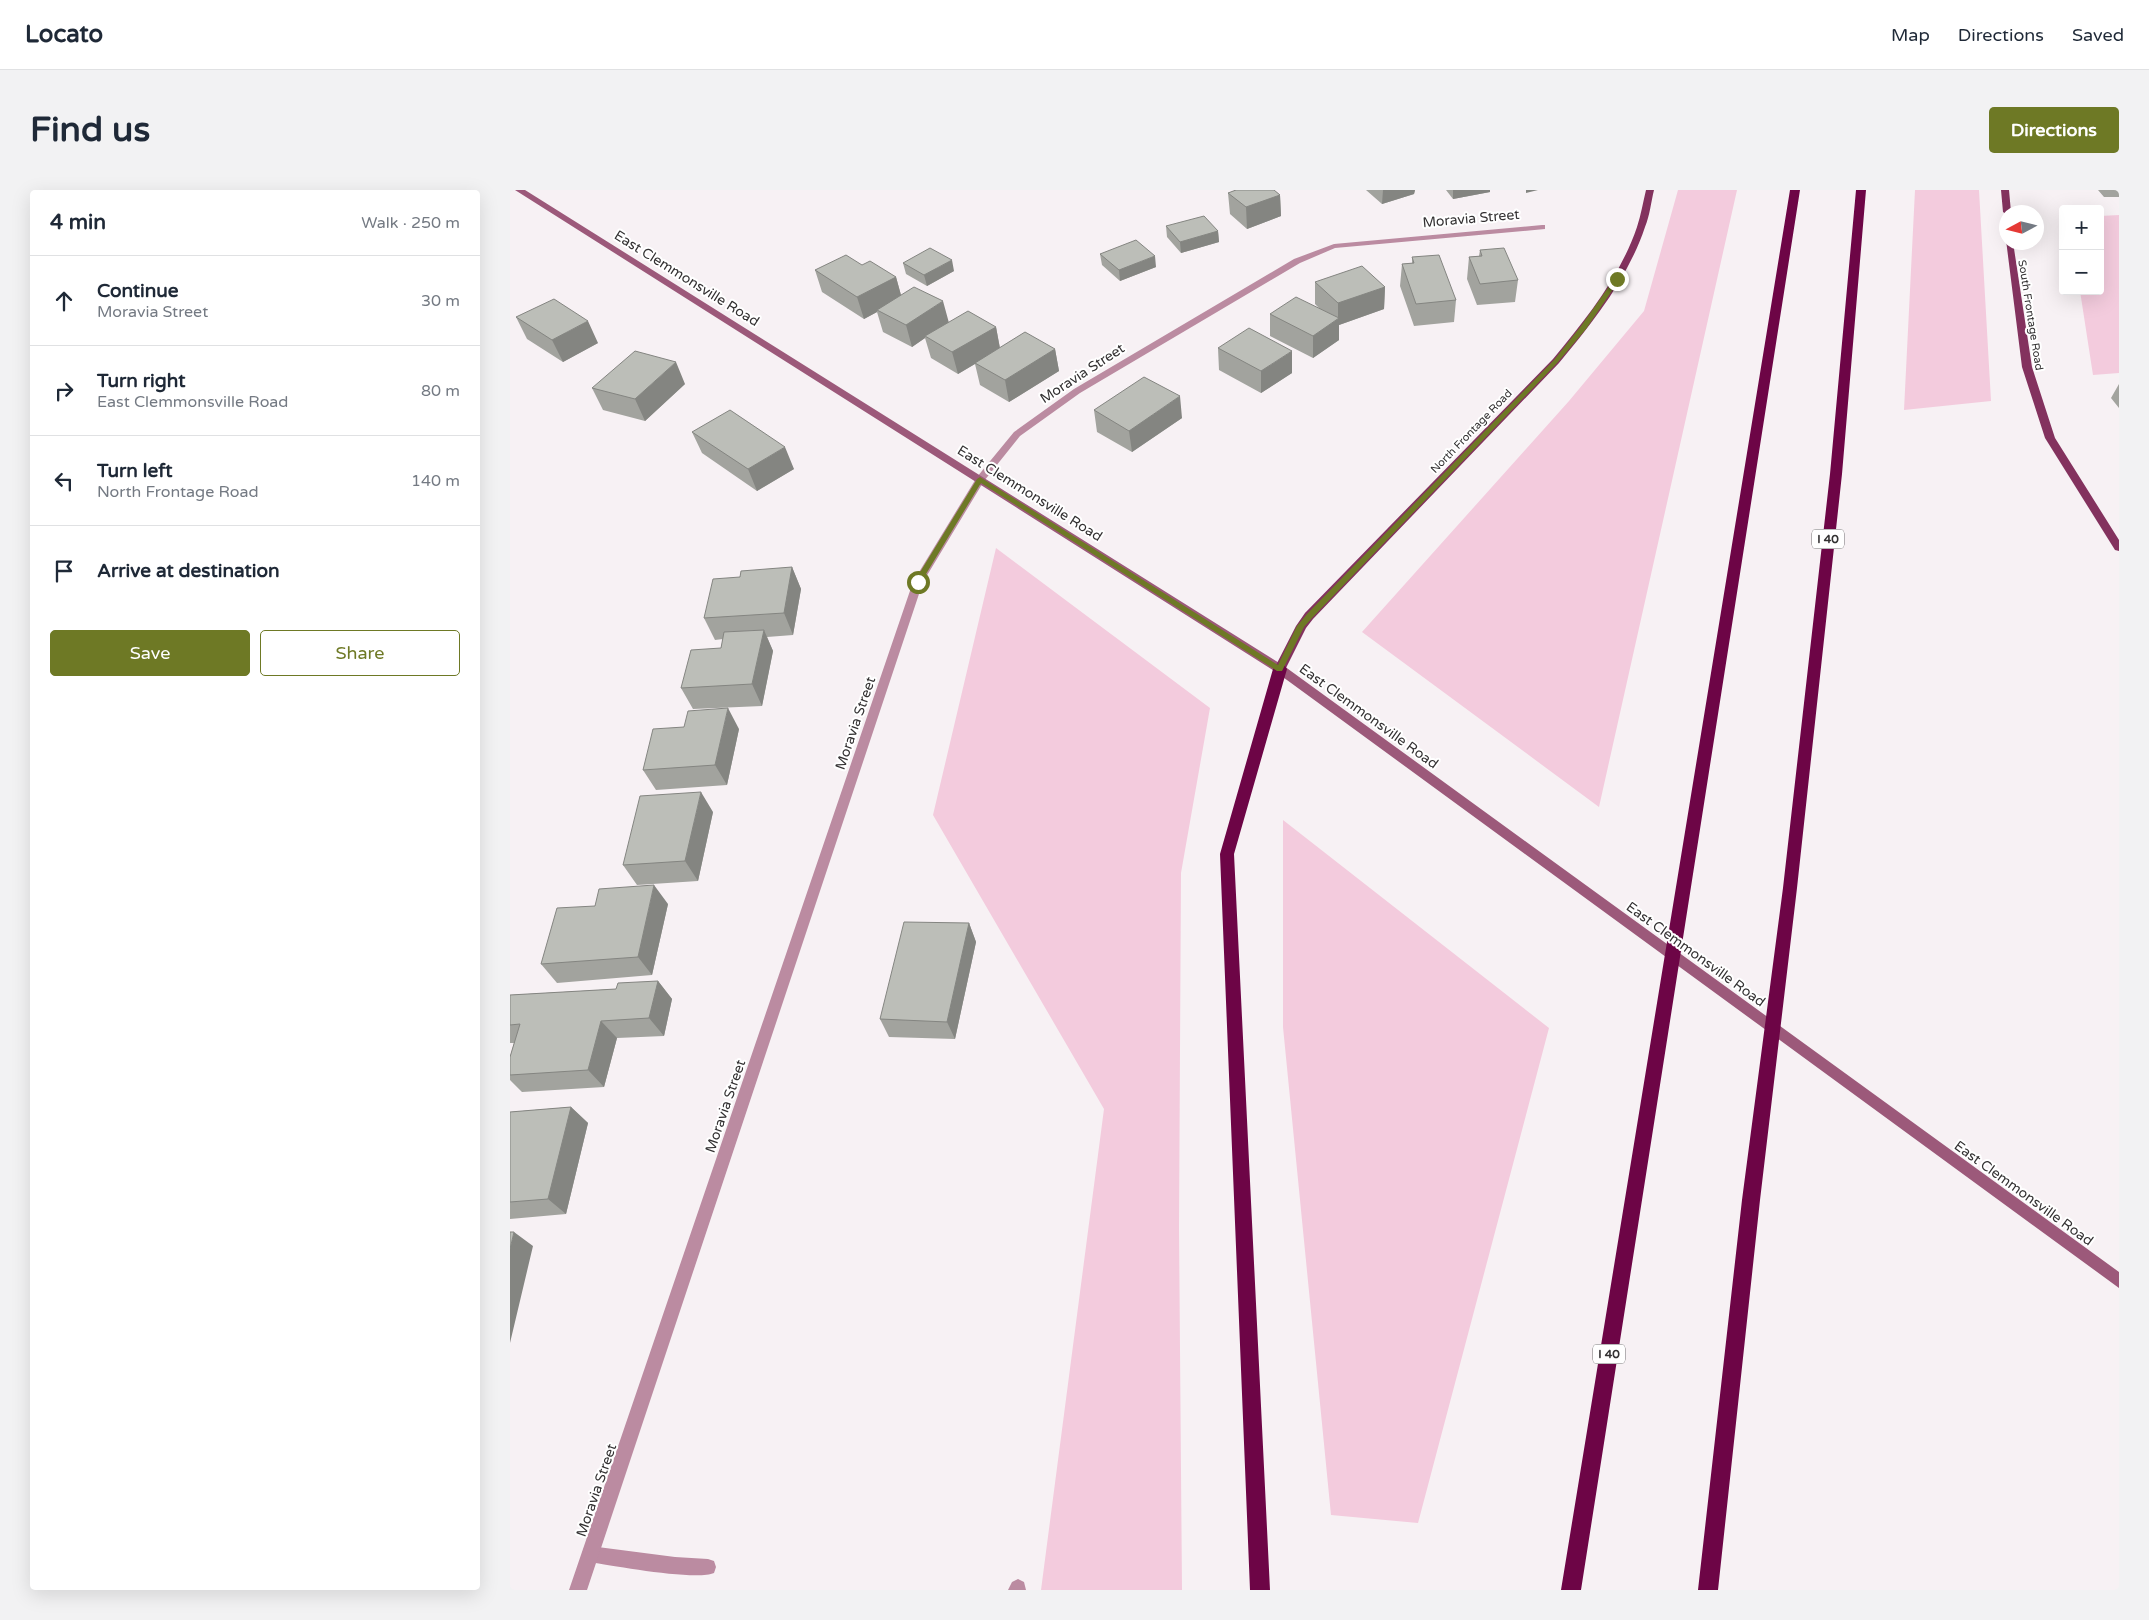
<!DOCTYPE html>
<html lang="en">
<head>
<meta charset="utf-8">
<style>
	:root { --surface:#fff; --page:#f2f2f3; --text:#1f2937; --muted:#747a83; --line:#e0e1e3; --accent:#6e7925 }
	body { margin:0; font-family:"Varela Round",sans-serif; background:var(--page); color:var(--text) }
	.controls { position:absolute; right:15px; top:15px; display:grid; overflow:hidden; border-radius:5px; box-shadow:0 5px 20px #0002 }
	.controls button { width:45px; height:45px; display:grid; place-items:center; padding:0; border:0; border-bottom:1px solid var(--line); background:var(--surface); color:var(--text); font:25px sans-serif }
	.compass { position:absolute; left:1489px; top:15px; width:45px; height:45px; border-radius:50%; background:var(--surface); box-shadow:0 5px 20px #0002; rotate:263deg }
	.stop { position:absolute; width:15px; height:15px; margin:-11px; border:4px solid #6e7925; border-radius:50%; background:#fff }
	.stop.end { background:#6e7925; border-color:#fff; box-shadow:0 1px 5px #0008 }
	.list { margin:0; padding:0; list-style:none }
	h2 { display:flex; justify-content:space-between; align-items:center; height:65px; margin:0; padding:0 20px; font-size:21px }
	h2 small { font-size:16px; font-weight:400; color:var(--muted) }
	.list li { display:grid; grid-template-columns:32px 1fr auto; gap:15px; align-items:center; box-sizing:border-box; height:90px; padding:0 20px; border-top:1px solid var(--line) }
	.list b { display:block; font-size:19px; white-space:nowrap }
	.list p { margin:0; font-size:16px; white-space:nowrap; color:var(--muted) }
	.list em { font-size:16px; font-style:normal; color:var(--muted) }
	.actions { display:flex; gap:10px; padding:15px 20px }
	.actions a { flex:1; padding:11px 0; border:1px solid var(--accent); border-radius:5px; text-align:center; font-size:18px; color:var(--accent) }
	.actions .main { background:var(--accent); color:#fff }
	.icon { flex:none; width:28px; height:28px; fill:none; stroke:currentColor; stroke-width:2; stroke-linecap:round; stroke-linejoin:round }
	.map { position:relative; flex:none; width:1609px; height:1400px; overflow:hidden; border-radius:5px }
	header { display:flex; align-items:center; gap:30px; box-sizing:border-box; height:70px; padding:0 25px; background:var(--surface); border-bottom:1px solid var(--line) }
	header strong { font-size:24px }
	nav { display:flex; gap:28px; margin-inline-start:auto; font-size:18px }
	.intro { display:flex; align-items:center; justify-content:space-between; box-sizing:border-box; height:120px; padding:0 30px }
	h1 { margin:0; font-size:35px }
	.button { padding:12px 22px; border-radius:5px; background:var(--accent); color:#fff; font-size:18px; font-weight:700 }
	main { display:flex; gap:30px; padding:0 30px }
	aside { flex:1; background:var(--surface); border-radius:5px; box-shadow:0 5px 20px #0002 }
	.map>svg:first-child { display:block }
	.green { fill:#f3cbdd }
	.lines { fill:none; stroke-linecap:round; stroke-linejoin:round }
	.service { fill:#bb8ba1; fill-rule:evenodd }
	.minor { fill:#bb8ba1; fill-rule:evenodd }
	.secondary { fill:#9c597a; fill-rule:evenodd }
	.primary { fill:#83325e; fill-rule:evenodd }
	.motorway { fill:#6d0546; fill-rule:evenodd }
	.wall { fill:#a2a39e }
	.shaded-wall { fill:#848581 }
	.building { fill:#bcbeb8; stroke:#848581 }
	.route { fill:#6e7925 }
	.labels { text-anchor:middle; stroke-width:4; stroke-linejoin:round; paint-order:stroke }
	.far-street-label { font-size:11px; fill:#333132; stroke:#fff }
	.shield { fill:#fff; stroke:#706f70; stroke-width:1 }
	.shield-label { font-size:12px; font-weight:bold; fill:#333132 }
	.street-label { font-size:14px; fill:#333132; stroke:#fff }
</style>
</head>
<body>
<header>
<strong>Locato</strong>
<nav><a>Map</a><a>Directions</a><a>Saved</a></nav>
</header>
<div class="intro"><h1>Find us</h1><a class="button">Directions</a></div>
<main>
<aside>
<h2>4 min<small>Walk · 250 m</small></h2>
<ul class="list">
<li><svg class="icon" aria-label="ahead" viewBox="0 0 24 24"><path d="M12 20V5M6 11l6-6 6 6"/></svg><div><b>Continue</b><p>Moravia Street</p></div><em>30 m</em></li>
<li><svg class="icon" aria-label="right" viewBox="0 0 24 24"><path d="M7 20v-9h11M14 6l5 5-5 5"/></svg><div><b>Turn right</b><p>East Clemmonsville Road</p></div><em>80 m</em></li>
<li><svg class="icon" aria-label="left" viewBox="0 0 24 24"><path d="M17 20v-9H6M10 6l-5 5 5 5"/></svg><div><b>Turn left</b><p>North Frontage Road</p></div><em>140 m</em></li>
<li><svg class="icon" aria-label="arrive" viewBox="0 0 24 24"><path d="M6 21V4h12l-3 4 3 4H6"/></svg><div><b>Arrive at destination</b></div></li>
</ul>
<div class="actions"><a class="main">Save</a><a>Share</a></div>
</aside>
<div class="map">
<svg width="1609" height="1400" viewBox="0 0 1609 1400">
	<rect width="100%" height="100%" fill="#f7f1f4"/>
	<!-- green -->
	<path class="green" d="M1168 0H1227L1089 617 852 442 1059 211 1134 121Z
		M1405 0H1469L1481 211 1394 220Z
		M1609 25V183L1583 185 1570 101H1590V26Z
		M486 358 700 518 671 683 669 1038 672 1400H531L594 919 423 625Z
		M773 630 1039 838 908 1333 821 1325 773 837Z"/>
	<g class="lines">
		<!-- service -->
		<path class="service" d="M80 1356 165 1367 198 1369 204 1371 206 1377 204 1383C186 1391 104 1376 80 1372L74 1370 72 1364 74 1358Z
			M508 1389 514 1392 516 1400H498L502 1392Z"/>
		<!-- minor -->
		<path class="minor" d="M1032 35H1035V39L825 58 790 73 570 203 510 246 474 291 413 392 77 1400H59L403 392 467 287 504 242 564 199 784 69 824 54Z"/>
		<!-- secondary -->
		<path class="secondary" d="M5 0H15L774 476 1609 1082V1098L766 482Z"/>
		<!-- primary -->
		<path class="primary" d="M1136 0H1144C1141 12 1140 25 1135 37 1118 88 1083 132 1049 173L803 429 796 438 774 482H766L764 479 786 436 795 423 1043 169C1076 129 1110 87 1127 37 1131 25 1133 12 1136 0Z
			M1491 0H1499L1501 22H1496V24L1493 22Z
			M1496 50V52H1503L1522 177 1545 248 1609 350V361L1605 360 1535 248 1512 177Z"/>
		<!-- motorway -->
		<path class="motorway" d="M1280 0H1290L1071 1400H1051Z
			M1346 0H1356L1332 284 1287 698 1250 1010 1208 1400H1188L1232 1010 1273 698 1320 284Z
			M770 474 775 476 777 479 724 664 760 1400H740L710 664 763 479 765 476Z"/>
	</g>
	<!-- wall -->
	<path class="wall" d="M724 0H764L770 5 771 26 737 39 720 24 718 3 724 1Z
		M856 0H905L904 4 872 14Z
		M936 0H980V2L943 9Z
		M1588 0H1609V7H1594Z
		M656 36 708 41 709 52 671 63 657 47Z
		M970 60 1008 90 1005 112 967 115 957 89 959 67 969 66Z
		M590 64 646 77 610 91 592 75Z
		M902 67 946 110 944 132 904 136 890 96 892 74 902 73Z
		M393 73 444 81 417 96 396 84Z
		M352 75 386 87 391 105 438 132 486 137 490 158 545 159 549 181 499 212 470 195 465 174 448 184 421 168 415 148 402 157 373 142 367 122 354 129 312 102 305 80Z
		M805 92 875 97 874 119 829 135V150L803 168 760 146V124L810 119 805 114Z
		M6 127 88 153 53 172 17 149Z
		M708 158 782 183 751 203 709 180Z
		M175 194 135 231 93 220 82 198Z
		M1609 194V218L1601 208Z
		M584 220 672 228 622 262 587 242Z
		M182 242 284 279 247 301 192 263Z
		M282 377 291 399 283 445 257 447 263 461 252 516 183 519 171 498 211 458 213 449 205 450 194 428 230 387Z
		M229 539 217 595 146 600 133 580Z
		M203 622 188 691 127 695 113 675Z
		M158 714 142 785 47 793 31 774Z
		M459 733 466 752 445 849 379 847 370 829Z
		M148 791 162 809 154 846 107 848 94 897 12 902 0 890V867L4 853H0V805L106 799Z
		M61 917 78 933 56 1024 0 1029V922Z"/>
	<!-- shaded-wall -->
	<path class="shaded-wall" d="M873 0H905L904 4 872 14Z
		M943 0H980V2L943 9Z
		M1016 0H1028L1016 3Z
		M770 5 771 26 737 39 736 17Z
		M708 41 709 52 671 63 670 52Z
		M645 66 646 77 610 91 609 80Z
		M442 70 444 81 417 96 414 85Z
		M386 87 392 109 367 120V122L354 129 347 107Z
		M875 97 874 119 829 135V150L803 168V146L828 129V113Z
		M433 111 439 133 415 146V148L402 157 396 135Z
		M78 131 88 153 53 172 42 150Z
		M486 137 490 159 448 184 442 162Z
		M545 159 549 181 499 212 495 190Z
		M782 161V183L751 203V181Z
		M166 172 175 194 135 231 125 209Z
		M670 206 672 228 622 262 619 241Z
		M275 257 284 279 247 301 238 279Z
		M282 377 291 399 283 445 274 423Z
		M254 440 263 461 252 516 242 494Z
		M218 518 229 539 217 595 205 575Z
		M191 602 203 622 188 691 175 671Z
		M144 695 158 714 142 785 128 767Z
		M459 733 466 752 445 849 437 832Z
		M148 791 162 809 154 846 139 828Z
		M91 831 107 848 94 897 78 880Z
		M61 917 78 933 56 1024 38 1009Z
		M4 1042 23 1056 0 1153V1059Z"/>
	<!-- building -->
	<path class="building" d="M726 0H764L770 5 736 17 718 3Z
		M694 26 708 41 670 52 656 36Z
		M626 50 645 66 609 80 590 64Z
		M420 58 442 70 414 85 393 73Z
		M994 58 1008 90 970 94 959 67 972 66 970 60Z
		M336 65 352 75 360 71 386 87 347 107 305 80Z
		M929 65 946 110 906 114 892 74 904 73 902 67Z
		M852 76 875 97 828 113 805 92Z
		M404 97 433 111 396 135 367 120Z
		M786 107 829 128 803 146 760 124Z
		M44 109 78 131 42 150 6 127Z
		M458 121 486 137 442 162 415 146Z
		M739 138 782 161 751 181 708 158Z
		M515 142 545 159 495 190 465 173Z
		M125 161 166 172 125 209 82 198Z
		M634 187 670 206 619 241 584 220Z
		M220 220 275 257 238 279 182 242Z
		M282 377 274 423 194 428 203 389 230 387 231 381Z
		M254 440 242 494 171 498 181 460 211 458 214 442Z
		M218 518 205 575 133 580 143 539 174 537 178 521Z
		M191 602 175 671 113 675 130 606Z
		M144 695 128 767 31 774 47 718 85 716 89 699Z
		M394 732 459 733 437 832 370 829Z
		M148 791 139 828 91 831 78 880 0 885V867L10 834 0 835V805L106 799 108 793Z
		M61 917 38 1009 0 1012V922Z
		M0 1042H4L0 1059Z"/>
	<!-- route -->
	<path class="route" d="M1105 88 1110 89 1076 139 1048 172 802 428 794 437 772 481H767L471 293 410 394 404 392 467 289 470 287 768 475 787 436 797 424 1044 170 1071 136Z"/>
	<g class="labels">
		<!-- far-street labels -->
		<g class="far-street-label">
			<text transform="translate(1521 125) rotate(81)" y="4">South Frontage Road</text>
			<text transform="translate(961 241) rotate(-46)" y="4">North Frontage Road</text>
		</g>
		<!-- shield labels -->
		<g class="shield">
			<rect x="1302" y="339.5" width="32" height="19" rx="4"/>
			<rect x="1083" y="1154.5" width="32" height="19" rx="4"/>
		</g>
		<g class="shield-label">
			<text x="1318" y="353">I 40</text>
			<text x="1099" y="1168">I 40</text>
		</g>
		<!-- street labels -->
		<g class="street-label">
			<text transform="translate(961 28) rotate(-5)" y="5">Moravia Street</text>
			<text transform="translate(177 88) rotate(32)" y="5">East Clemmonsville Road</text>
			<text transform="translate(572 183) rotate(-33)" y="5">Moravia Street</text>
			<text transform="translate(520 303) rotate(32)" y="5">East Clemmonsville Road</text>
			<text transform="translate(859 526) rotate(36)" y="5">East Clemmonsville Road</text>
			<text transform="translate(345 533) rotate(-71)" y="5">Moravia Street</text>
			<text transform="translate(1186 764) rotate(36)" y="5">East Clemmonsville Road</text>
			<text transform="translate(215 916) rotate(-71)" y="5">Moravia Street</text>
			<text transform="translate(1514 1003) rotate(36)" y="5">East Clemmonsville Road</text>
			<text transform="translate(86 1300) rotate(-71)" y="5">Moravia Street</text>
		</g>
	</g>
</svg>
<div class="controls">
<button>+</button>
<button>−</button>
</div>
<svg class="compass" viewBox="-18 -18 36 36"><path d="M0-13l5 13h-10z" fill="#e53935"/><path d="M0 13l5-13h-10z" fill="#747a83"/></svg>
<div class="stop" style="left:408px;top:392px"></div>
<div class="stop end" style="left:1107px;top:89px"></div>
</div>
</main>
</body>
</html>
